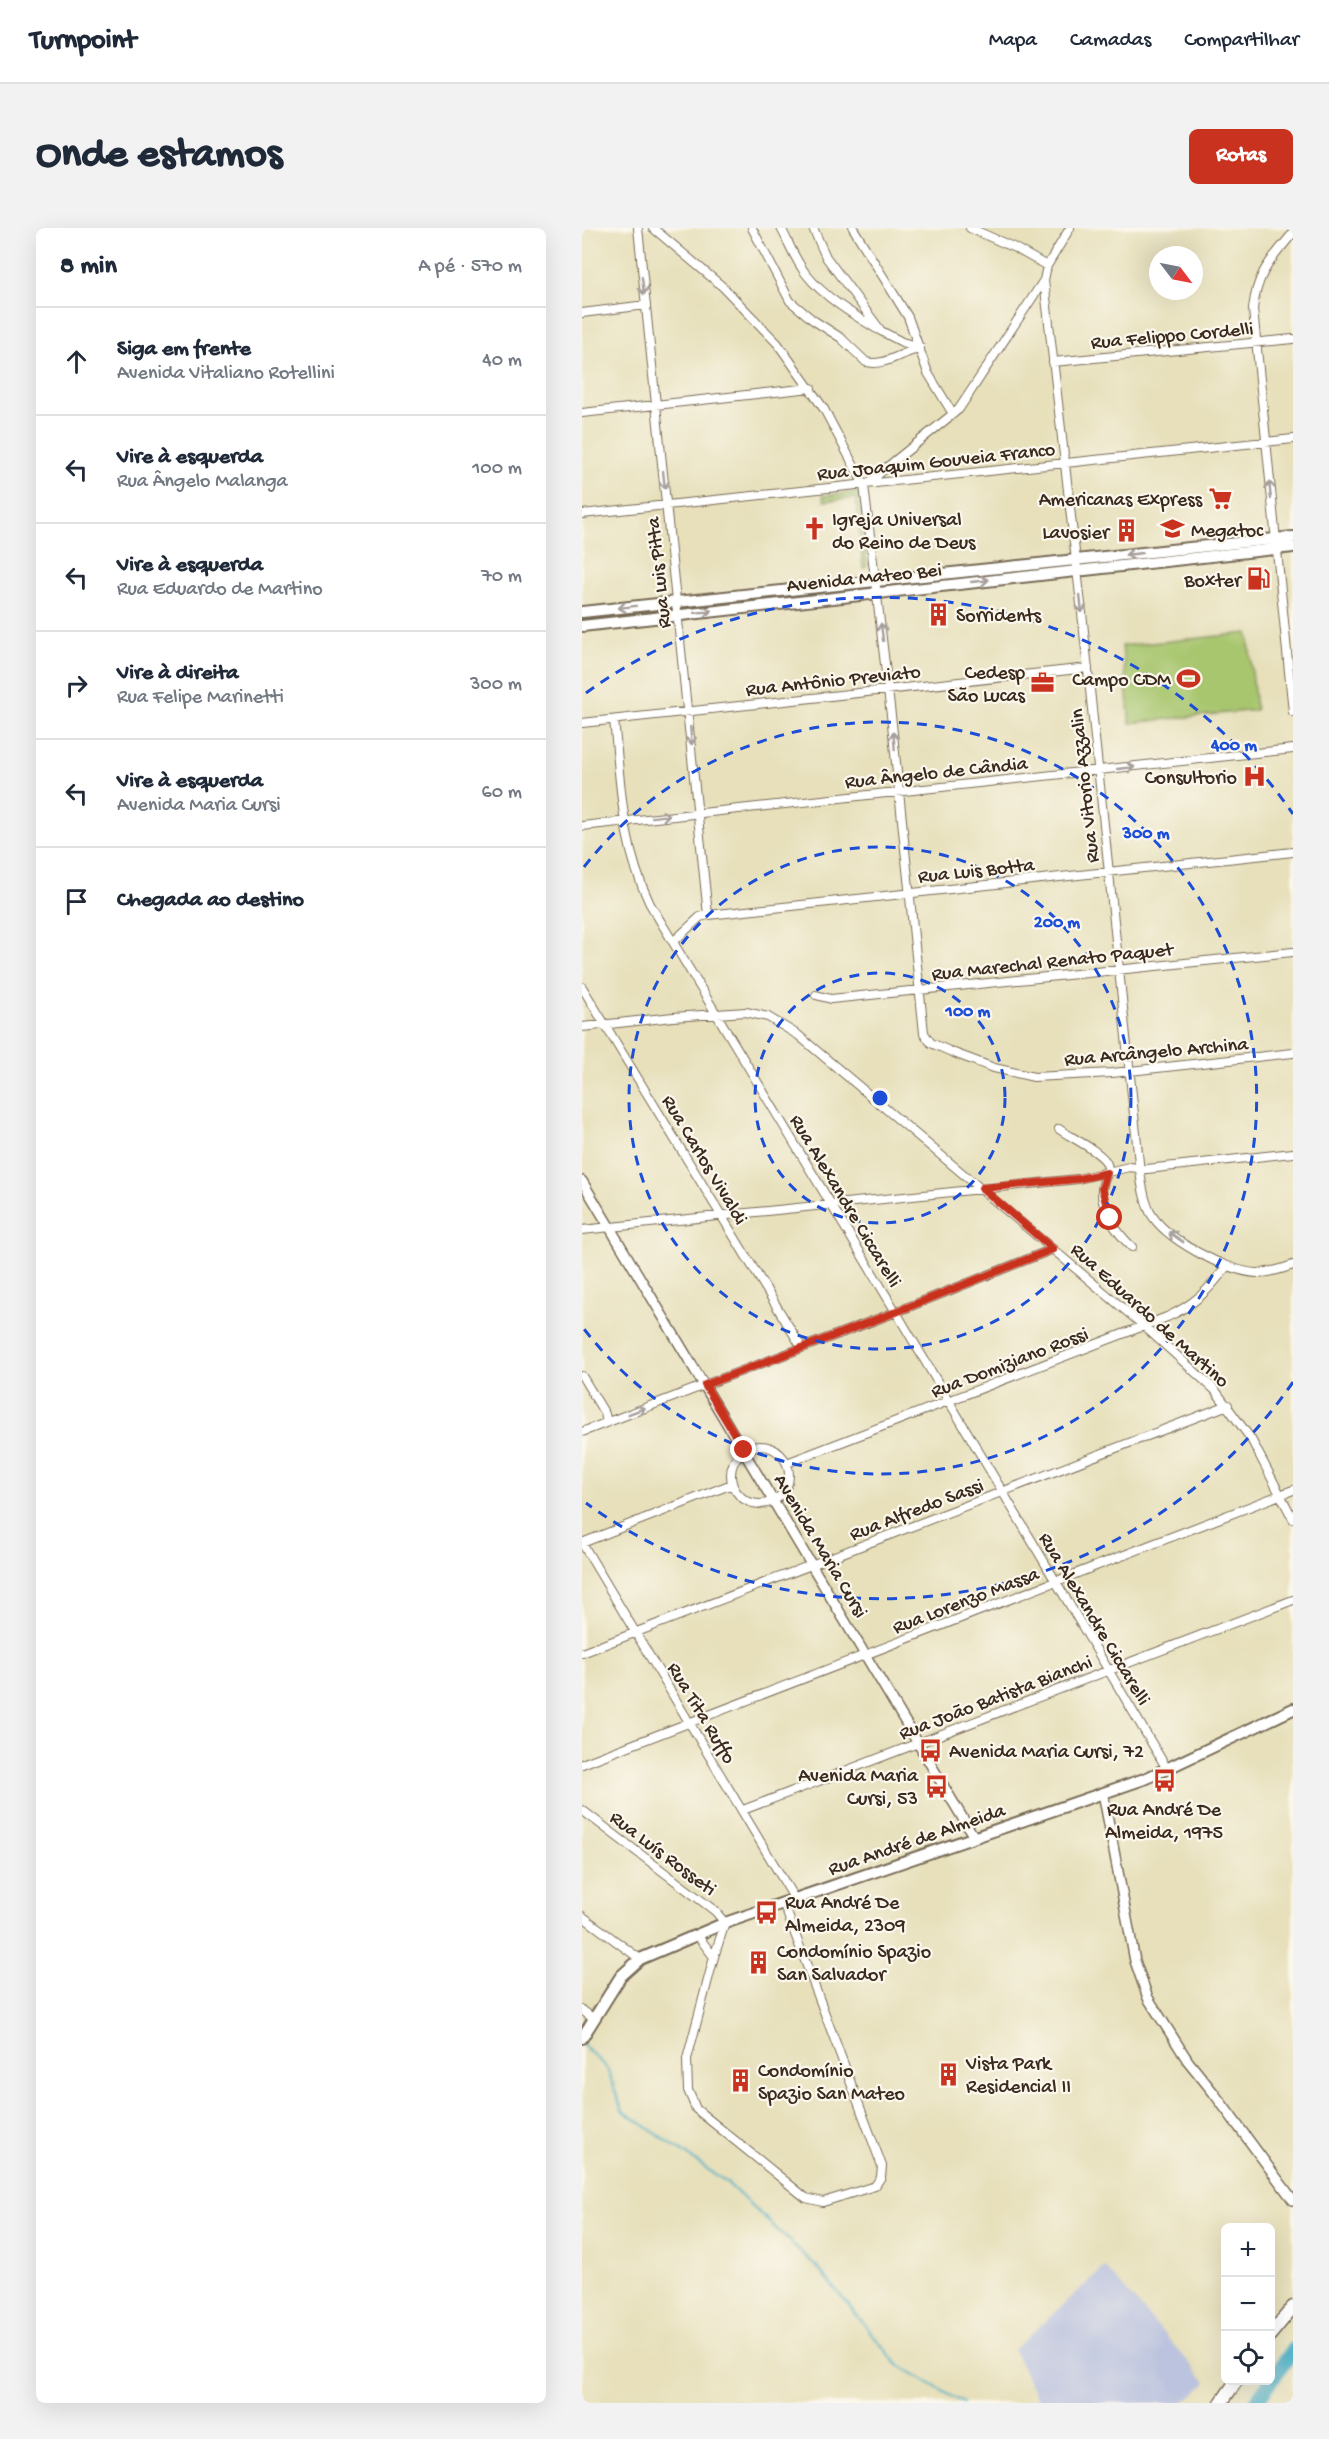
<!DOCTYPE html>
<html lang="pt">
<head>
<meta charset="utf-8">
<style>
	:root { --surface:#fff; --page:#f2f2f3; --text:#1f2937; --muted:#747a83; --line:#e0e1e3; --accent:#c8321e }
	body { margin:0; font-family:"Gochi Hand",sans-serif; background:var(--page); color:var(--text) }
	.controls { position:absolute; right:18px; bottom:18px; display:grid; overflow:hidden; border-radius:9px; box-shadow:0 6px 24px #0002 }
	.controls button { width:54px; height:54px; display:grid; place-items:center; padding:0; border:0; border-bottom:2px solid var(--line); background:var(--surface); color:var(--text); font:30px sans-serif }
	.compass { position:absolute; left:567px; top:18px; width:54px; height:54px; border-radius:50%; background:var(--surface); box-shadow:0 6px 24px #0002; rotate:122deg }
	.stop { position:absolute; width:18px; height:18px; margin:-14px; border:4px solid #c8321e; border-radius:50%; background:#fff }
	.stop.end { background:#c8321e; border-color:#fff; box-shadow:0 2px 6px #0008 }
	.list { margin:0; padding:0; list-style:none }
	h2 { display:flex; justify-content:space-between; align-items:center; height:78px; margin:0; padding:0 24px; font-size:26px }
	h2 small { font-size:20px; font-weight:400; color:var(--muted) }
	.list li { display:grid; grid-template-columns:39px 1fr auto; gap:18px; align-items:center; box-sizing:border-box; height:108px; padding:0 24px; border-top:2px solid var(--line) }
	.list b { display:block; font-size:22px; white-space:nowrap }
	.list p { margin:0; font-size:20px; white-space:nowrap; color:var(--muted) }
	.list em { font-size:20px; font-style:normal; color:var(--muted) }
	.icon { flex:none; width:33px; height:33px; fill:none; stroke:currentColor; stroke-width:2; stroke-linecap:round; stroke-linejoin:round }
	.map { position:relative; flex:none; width:711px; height:2175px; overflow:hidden; border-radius:9px }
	header { display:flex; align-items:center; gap:36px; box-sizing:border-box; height:84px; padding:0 30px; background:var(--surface); border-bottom:2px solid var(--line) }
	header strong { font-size:28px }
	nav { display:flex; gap:33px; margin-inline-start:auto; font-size:21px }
	.intro { display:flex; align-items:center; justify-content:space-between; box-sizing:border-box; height:144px; padding:0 36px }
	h1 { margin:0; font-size:42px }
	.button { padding:15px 27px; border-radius:9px; background:var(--accent); color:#fff; font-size:21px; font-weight:700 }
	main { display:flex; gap:36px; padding:0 36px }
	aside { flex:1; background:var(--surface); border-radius:9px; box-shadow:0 6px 24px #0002 }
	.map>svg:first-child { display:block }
	.industrial { fill:#bbc3de }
	.green { fill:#a8c66e; stroke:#727846; stroke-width:1.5 }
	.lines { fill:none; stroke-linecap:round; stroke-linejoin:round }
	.stream { stroke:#45adc5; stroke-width:2 }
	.river { stroke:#45adc5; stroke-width:15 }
	.minor-casing { stroke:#776a55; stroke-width:10 }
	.tertiary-casing { stroke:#776a55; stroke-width:12 }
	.secondary-casing { stroke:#776a55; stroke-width:14 }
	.trunk-casing { stroke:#776a55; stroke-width:15 }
	.minor { stroke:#fff; stroke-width:8 }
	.tertiary { stroke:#fff; stroke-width:9 }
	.secondary { stroke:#fff; stroke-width:10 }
	.trunk { stroke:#fff; stroke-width:12 }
	.oneway { stroke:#a79f9a }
	.route { stroke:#c8321e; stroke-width:8 }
	.ring { fill:none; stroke:#1d4ed8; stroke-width:3; stroke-dasharray:10 8 }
	.labels { text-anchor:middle; stroke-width:4.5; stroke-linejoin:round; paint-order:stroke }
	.street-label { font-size:20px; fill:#3b2a1e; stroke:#fbf7ec }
	.poi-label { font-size:20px; fill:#3b2a1e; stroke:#fbf7ec; text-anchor:start }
	.centre { fill:#1d4ed8; stroke:#fbf7ec; stroke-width:3 }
	.ring-label { font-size:18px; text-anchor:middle; font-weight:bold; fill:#1d4ed8; stroke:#fbf7ec; stroke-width:4.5; stroke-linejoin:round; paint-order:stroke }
</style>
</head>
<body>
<header>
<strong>Turnpoint</strong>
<nav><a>Mapa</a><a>Camadas</a><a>Compartilhar</a></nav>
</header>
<div class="intro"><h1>Onde estamos</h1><a class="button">Rotas</a></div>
<main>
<aside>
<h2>8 min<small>A pé · 570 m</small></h2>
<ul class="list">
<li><svg class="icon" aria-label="ahead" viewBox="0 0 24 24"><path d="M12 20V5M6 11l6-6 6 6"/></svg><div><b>Siga em frente</b><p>Avenida Vitaliano Rotellini</p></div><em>40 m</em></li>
<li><svg class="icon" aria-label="left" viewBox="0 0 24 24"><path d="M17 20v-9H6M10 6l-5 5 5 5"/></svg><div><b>Vire à esquerda</b><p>Rua Ângelo Malanga</p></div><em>100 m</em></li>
<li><svg class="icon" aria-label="left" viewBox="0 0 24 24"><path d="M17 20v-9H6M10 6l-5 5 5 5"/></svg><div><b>Vire à esquerda</b><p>Rua Eduardo de Martino</p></div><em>70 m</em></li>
<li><svg class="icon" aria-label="right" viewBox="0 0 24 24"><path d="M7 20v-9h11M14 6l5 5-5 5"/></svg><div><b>Vire à direita</b><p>Rua Felipe Marinetti</p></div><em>300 m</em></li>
<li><svg class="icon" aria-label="left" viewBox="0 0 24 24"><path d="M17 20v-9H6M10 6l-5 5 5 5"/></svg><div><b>Vire à esquerda</b><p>Avenida Maria Cursi</p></div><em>60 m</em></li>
<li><svg class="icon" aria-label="arrive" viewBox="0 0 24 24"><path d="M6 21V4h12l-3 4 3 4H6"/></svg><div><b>Chegada ao destino</b></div></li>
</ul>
</aside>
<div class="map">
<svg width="711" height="2175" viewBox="0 0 711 2175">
	<rect width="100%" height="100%" fill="#fbf7ec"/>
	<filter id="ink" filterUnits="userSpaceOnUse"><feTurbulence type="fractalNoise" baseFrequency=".0167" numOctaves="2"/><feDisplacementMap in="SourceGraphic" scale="12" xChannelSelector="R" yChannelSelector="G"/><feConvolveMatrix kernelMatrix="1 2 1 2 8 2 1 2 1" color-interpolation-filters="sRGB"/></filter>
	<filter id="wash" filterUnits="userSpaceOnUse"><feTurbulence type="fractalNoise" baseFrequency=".008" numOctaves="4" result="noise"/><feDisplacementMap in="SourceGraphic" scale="24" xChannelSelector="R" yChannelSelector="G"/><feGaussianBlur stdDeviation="1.35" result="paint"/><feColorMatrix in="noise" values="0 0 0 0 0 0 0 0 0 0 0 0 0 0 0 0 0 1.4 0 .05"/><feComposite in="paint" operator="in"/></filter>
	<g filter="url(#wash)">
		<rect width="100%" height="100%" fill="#e7e0bb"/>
		<!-- industrial -->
		<path class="industrial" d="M523 2039 625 2155 600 2175H458L431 2122Z"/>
		<!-- green -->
		<path class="green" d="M277 264 285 339 281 340 274 270 242 273 241 268Z
			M666 405 674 482 548 495 540 418Z"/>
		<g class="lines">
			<!-- stream -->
			<path class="stream" d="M0 1816 25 1840 40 1882 144 1954 234 2038 316 2137 381 2175"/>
			<!-- river -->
			<path class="river" d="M673 2175 711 2122"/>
		</g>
	</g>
	<g filter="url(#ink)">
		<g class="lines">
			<defs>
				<path id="minor" d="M56 0 126 687
					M71 0 141 59 196 116 242 181 282 257 310 496 342 805 349 815 372 825 412 840 452 849 530 845 711 825
					M170 0 208 73 231 92 259 110 284 134C303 139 320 123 338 121
					M199 0C207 15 213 32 224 46 242 69 270 86 295 101
					M231 0 244 29 299 103 320 114 338 119
					M271 0 326 89 346 145 371 186
					M388 0 433 20 465 38
					M488 0 465 38 462 52 501 394 556 925C558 944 560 967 568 984 582 1011 645 1044 675 1045 687 1045 700 1041 711 1037
					M711 5C689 32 675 44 671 81L711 484
					M0 85 64 77
					M471 134 711 111
					M0 185 229 160
					M286 256 299 244 377 181 462 52
					M0 286 711 211
					M32 492C39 556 39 617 68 676L314 1084 585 1541
					M0 495 506 440
					M0 598 711 521
					M91 714 118 689 126 687 711 624
					M0 759 220 1120
					M234 767 249 771 711 724
					M0 799 91 789 164 784 186 789 216 807 562 1098 633 1162 669 1211 711 1291
					M477 901C488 909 518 923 524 934 529 943 523 948 521 956 515 978 535 1005 550 1019
					M0 1002 496 951 547 939 565 941 711 925
					M0 1148 23 1186 25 1194
					M0 1204 314 1084 471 1021
					M149 1247a29 29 0 1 1 58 0a29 29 0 1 1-58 0Z
					M205 1235 585 1089C612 1077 627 1062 644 1039
					M0 1315 212 1670
					M0 1315 150 1256
					M0 1425 646 1177
					M0 1536 711 1262
					M0 1582 133 1683 143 1695 132 1729 115 1707
					M161 1582 711 1372
					M0 1688 58 1731
					M132 1729 105 1831 106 1862 114 1881 224 1970 241 1974 293 1958 299 1949 300 1938 201 1674
					M0 1782 12 1791"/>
				<path id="tertiary" d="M0 953 392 1609
					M521 1565 553 1733 566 1770 606 1833 631 1864 711 1972"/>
				<path id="secondary" d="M0 384 711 309
					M0 398 711 319
					M0 1810 39 1748 58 1731 143 1695 565 1550 711 1481"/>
				<path id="trunk" d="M688 2107 711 2079
					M639 2175 655 2152"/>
			</defs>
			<!-- minor casing -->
			<use href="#minor" class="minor-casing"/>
			<!-- tertiary casing -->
			<use href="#tertiary" class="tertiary-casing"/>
			<!-- secondary casing -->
			<use href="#secondary" class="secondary-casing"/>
			<!-- trunk casing -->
			<use href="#trunk" class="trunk-casing"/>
			<!-- minor -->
			<use href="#minor" class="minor"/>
			<!-- tertiary -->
			<use href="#tertiary" class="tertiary"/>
			<!-- secondary -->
			<use href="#secondary" class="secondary"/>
			<!-- trunk -->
			<use href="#trunk" class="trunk"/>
		</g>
		<!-- one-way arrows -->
		<defs><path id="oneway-shaft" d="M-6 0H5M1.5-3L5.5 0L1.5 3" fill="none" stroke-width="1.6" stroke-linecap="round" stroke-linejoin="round" transform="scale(1.5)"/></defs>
		<g class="oneway">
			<use href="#oneway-shaft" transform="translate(61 58) rotate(83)"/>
			<use href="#oneway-shaft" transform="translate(82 252) rotate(84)"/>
			<use href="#oneway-shaft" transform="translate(688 262) rotate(-96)"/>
			<use href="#oneway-shaft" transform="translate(552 326) rotate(174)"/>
			<use href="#oneway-shaft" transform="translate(398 353) rotate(-6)"/>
			<use href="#oneway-shaft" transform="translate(499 376) rotate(84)"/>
			<use href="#oneway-shaft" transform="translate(45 379) rotate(173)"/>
			<use href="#oneway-shaft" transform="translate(121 384) rotate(-6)"/>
			<use href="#oneway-shaft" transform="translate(300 404) rotate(-97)"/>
			<use href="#oneway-shaft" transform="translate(109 508) rotate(85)"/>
			<use href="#oneway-shaft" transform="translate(312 513) rotate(-95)"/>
			<use href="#oneway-shaft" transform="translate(544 540) rotate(-6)"/>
			<use href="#oneway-shaft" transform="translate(79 588) rotate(-7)"/>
			<use href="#oneway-shaft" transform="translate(594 1009) rotate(-145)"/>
			<use href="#oneway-shaft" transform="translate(55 1183) rotate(-21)"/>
		</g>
	</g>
	<g class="lines" filter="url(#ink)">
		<!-- route -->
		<path class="route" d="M162 1222 123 1157 314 1084 471 1021 400 960 496 951 525 945 520 960 528 990"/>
	</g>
	<!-- distance rings -->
	<g class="ring">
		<circle cx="298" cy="870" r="125"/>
		<circle cx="298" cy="870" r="251"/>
		<path d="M2 639A376 376 0 1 1 2 1101"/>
		<path d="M711 1154A501 501 0 0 1 4 1275M4 465A501 501 0 0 1 711 586"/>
	</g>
	<!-- icons -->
	<defs>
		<symbol id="supermarket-bare" viewBox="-9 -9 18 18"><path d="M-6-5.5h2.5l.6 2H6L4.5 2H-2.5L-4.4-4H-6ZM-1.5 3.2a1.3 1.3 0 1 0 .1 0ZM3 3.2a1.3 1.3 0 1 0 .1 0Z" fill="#c8321e" stroke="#fbf7ec" stroke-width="2.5" paint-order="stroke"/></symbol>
		<symbol id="church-bare" viewBox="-9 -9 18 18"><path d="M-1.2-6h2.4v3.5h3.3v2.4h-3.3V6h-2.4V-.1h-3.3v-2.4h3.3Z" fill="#c8321e" stroke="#fbf7ec" stroke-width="2.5" paint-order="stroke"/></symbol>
		<symbol id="university-bare" viewBox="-9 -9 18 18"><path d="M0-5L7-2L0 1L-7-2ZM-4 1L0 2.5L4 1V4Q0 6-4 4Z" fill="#c8321e" stroke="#fbf7ec" stroke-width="2.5" paint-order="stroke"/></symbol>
		<symbol id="building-bare" viewBox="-9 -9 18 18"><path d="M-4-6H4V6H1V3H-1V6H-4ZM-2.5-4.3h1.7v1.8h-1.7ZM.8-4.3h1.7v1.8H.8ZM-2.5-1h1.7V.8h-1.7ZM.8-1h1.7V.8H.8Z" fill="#c8321e" stroke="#fbf7ec" stroke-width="2.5" paint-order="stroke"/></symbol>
		<symbol id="fuel-bare" viewBox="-9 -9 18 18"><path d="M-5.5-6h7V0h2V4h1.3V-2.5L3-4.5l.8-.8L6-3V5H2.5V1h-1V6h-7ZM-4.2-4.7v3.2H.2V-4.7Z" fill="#c8321e" stroke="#fbf7ec" stroke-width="2.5" paint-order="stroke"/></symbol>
		<symbol id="stadium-bare" viewBox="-9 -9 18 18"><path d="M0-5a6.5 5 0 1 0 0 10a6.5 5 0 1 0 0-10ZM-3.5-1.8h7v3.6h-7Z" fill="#c8321e" stroke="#fbf7ec" stroke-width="2.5" paint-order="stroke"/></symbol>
		<symbol id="office-bare" viewBox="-9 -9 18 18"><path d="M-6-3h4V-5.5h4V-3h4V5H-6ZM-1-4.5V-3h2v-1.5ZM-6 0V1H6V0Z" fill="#c8321e" stroke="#fbf7ec" stroke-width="2.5" paint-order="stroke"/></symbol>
		<symbol id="hospital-bare" viewBox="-9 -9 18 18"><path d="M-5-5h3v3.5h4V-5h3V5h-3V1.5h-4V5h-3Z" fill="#c8321e" stroke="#fbf7ec" stroke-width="2.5" paint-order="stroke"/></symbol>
		<symbol id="bus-bare" viewBox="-9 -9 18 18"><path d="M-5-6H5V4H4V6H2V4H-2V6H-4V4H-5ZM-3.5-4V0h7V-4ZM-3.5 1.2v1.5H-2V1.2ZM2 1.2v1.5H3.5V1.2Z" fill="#c8321e" stroke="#fbf7ec" stroke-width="2.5" paint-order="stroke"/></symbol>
	</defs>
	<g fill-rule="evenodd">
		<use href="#supermarket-bare" x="622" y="254" width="33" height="33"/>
		<use href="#church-bare" x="216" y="284" width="33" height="33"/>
		<use href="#university-bare" x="574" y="284" width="33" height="33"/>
		<use href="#building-bare" x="528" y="286" width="33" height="33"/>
		<use href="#fuel-bare" x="660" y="334" width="33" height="33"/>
		<use href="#building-bare" x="340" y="370" width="33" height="33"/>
		<use href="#stadium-bare" x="590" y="434" width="33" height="33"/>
		<use href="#office-bare" x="444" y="438" width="33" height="33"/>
		<use href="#hospital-bare" x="656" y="532" width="33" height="33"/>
		<use href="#bus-bare" x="332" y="1506" width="33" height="33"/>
		<use href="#bus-bare" x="566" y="1536" width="33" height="33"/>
		<use href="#bus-bare" x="338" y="1542" width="33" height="33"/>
		<use href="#bus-bare" x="168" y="1668" width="33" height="33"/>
		<use href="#building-bare" x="160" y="1718" width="33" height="33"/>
		<use href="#building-bare" x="350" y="1830" width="33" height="33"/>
		<use href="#building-bare" x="142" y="1836" width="33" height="33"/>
	</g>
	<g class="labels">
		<!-- street labels -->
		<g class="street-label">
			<text transform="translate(590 106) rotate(-5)" y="7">Rua Felippo Cordelli</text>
			<text transform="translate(354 232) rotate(-6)" y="7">Rua Joaquim Gouveia Franco</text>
			<text transform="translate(75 345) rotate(-96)" y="7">Rua Luis Pitta</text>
			<text transform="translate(282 348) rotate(-6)" y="7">Avenida Mateo Bei</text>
			<text transform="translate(251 451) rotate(-6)" y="7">Rua Antônio Previato</text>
			<text transform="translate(354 543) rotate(-6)" y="7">Rua Ângelo de Cândia</text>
			<text transform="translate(501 558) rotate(-96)" y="7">Rua Vitorio Azzalin</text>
			<text transform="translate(394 641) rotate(-6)" y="7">Rua Luis Botta</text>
			<text transform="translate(470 732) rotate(-6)" y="7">Rua Marechal Renato Paquet</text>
			<text transform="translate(574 822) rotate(-5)" y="7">Rua Arcângelo Archina</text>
			<text transform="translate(124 931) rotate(59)" y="7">Rua Carlos Vivaldi</text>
			<text transform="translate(265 972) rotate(59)" y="7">Rua Alexandre Ciccarelli</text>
			<text transform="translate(569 1086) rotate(42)" y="7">Rua Eduardo de Martino</text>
			<text transform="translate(427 1133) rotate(-21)" y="7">Rua Domiziano Rossi</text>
			<text transform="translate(334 1280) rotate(-21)" y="7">Rua Alfredo Sassi</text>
			<text transform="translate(240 1317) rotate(59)" y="7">Avenida Maria Cursi</text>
			<text transform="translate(383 1371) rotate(-21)" y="7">Rua Lorenzo Massa</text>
			<text transform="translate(514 1390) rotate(59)" y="7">Rua Alexandre Ciccarelli</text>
			<text transform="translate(413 1468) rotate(-21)" y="7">Rua João Batista Bianchi</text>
			<text transform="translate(121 1484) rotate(59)" y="7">Rua Tita Ruffo</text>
			<text transform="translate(334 1610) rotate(-19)" y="7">Rua André de Almeida</text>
			<text transform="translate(82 1624) rotate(37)" y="7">Rua Luís Rosseti</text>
		</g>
		<!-- poi labels -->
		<g class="poi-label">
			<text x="620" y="277" text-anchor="end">Americanas Express</text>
			<text x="250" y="297">Igreja Universal<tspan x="250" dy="23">do Reino de Deus</tspan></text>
			<text x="609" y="308">Megatoc</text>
			<text x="527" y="310" text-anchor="end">Lavosier</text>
			<text x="659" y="358" text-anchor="end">Boxter</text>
			<text x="374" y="393">Sorridents</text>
			<text x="443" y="450" text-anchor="end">Cedesp<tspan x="443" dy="23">São Lucas</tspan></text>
			<text x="589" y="457" text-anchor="end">Campo CDM</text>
			<text x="655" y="555" text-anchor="end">Consultorio</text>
			<text x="367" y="1529">Avenida Maria Cursi, 72</text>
			<text x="336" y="1553" text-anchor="end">Avenida Maria<tspan x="336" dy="23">Cursi, 53</tspan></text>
			<text x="582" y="1587" text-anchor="middle">Rua André De<tspan x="582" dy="23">Almeida, 1975</tspan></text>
			<text x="203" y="1680">Rua André De<tspan x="203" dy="23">Almeida, 2309</tspan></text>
			<text x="195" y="1729">Condomínio Spazio<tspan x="195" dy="23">San Salvador</tspan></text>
			<text x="384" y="1841">Vista Park<tspan x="384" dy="23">Residencial II</tspan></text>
			<text x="176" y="1848">Condomínio<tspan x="176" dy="23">Spazio San Mateo</tspan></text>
		</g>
	</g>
	<circle cx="298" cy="870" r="9" class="centre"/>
	<g class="ring-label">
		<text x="652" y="522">400 m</text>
		<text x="564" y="610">300 m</text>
		<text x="475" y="699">200 m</text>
		<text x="386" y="788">100 m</text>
	</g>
</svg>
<div class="controls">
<button>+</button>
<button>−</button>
<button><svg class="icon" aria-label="locate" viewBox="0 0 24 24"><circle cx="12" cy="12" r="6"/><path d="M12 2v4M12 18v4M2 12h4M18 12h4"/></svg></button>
</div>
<svg class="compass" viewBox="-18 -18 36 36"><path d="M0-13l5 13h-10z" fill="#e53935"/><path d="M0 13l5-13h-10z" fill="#747a83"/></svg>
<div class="stop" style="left:528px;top:990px"></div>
<div class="stop end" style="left:162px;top:1222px"></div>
</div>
</main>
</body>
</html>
